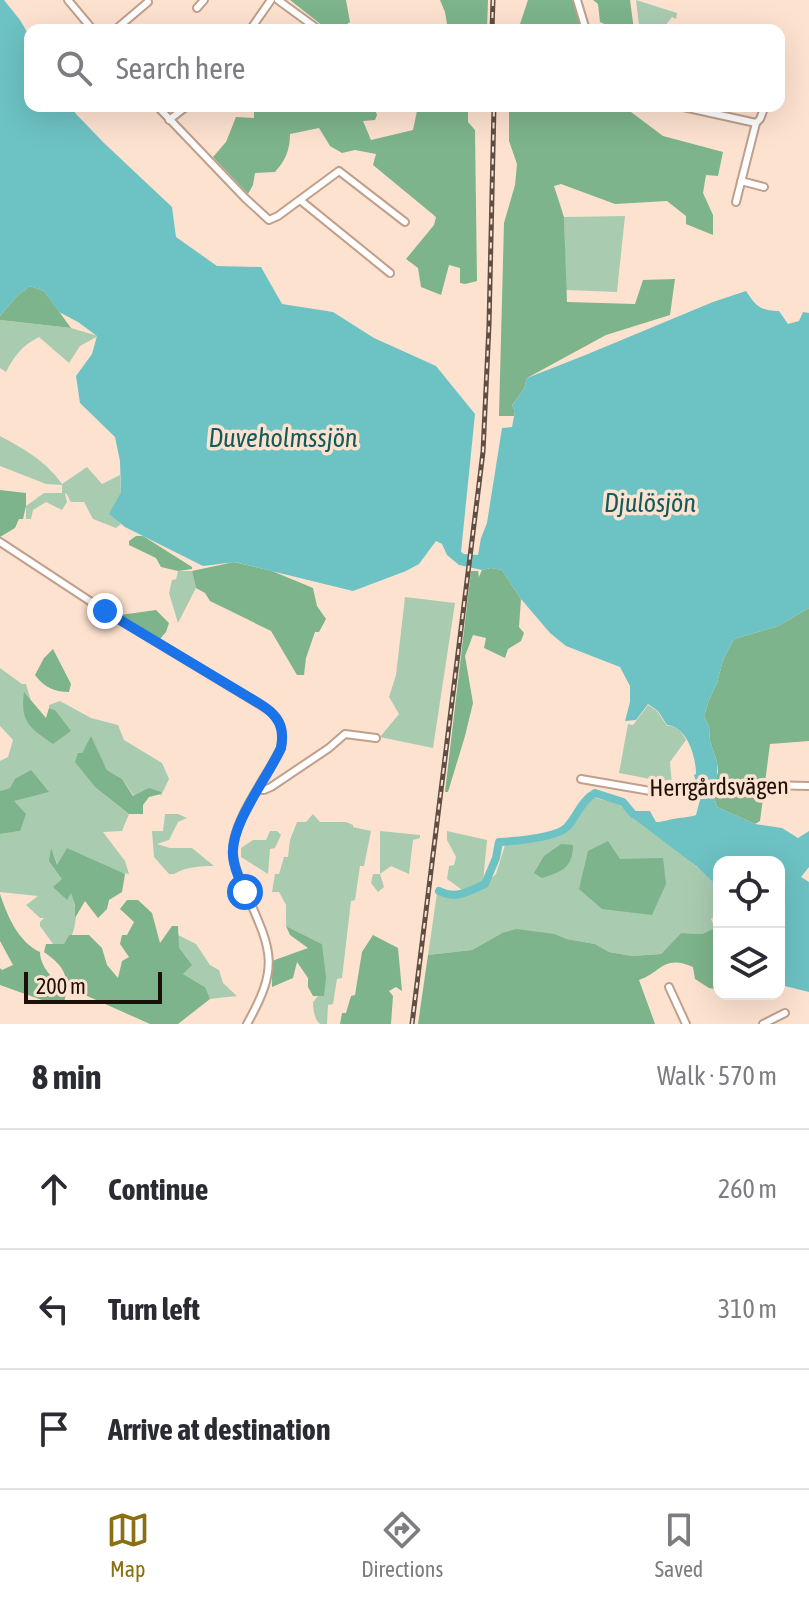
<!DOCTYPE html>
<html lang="en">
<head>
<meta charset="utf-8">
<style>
	:root { --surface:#fff; --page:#f2f2f3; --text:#2b2b33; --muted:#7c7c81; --line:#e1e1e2; --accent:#8a7012 }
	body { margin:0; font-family:"Asap Condensed",sans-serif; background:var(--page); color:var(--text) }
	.controls { position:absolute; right:24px; bottom:24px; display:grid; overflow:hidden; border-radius:16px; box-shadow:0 8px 32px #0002 }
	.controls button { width:72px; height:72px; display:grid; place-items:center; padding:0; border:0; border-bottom:2px solid var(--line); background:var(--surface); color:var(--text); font:40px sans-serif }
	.scale { position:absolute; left:24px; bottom:20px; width:138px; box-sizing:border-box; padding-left:8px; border:4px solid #1c1009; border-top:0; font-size:22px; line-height:28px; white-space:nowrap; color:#1c1009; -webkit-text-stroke:6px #fde2d0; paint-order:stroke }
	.stop { position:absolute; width:24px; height:24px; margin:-18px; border:6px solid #1a73e8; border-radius:50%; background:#fff }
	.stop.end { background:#1a73e8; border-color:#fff; box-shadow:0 2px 8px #0008 }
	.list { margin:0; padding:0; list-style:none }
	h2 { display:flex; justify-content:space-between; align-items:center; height:104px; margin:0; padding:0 32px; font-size:34px }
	h2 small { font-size:26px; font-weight:400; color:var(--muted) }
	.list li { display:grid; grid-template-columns:52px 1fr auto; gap:24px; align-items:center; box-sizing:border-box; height:120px; padding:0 32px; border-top:2px solid var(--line) }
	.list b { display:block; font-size:30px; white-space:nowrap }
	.list em { font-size:26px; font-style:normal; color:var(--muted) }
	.icon { flex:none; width:44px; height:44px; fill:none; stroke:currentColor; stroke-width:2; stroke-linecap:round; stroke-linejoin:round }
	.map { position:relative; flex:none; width:809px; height:1024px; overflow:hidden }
	.search { position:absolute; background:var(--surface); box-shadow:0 8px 32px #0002; left:24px; right:24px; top:24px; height:88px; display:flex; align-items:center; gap:20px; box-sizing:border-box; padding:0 28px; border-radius:16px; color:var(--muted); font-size:30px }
	.sheet { height:464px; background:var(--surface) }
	nav { display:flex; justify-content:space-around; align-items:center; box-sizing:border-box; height:112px; border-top:2px solid var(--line); background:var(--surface); font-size:22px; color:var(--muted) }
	nav a { display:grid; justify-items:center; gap:4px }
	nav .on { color:var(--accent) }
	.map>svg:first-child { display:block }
	.green { fill:#a9ccb1 }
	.forest { fill:#7db48b }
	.water { fill:#6dc2c3 }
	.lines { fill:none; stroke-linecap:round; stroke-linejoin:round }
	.river { stroke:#6dc2c3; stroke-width:8 }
	.minor-casing { stroke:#c09f8b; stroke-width:10 }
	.minor { stroke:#fff; stroke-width:6 }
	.rail-casing { stroke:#5e4e43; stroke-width:5 }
	.rail { stroke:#fde2d0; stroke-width:2; stroke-dasharray:6; stroke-linecap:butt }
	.route { stroke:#1a73e8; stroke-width:10 }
	.labels { text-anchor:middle; stroke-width:7; stroke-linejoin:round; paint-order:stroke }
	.street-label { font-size:24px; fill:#1c1009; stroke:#fde2d0 }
	.water-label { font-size:26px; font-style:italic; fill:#115b5d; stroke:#fde2d0 }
</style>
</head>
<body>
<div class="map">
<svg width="809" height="1024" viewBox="0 0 809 1024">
	<rect width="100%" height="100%" fill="#fde2d0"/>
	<!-- green -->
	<path class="green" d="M636 0 677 13 676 19 672 17 662 30 639 25Z
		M625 216 617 292 566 290 564 217Z
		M0 320 71 328 98 336 80 346 69 363 39 337C23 345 14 356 6 372L0 368Z
		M0 436C24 449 46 461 62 484L87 467 102 484 120 475 121 492 110 514 121 524 116 528 93 519 84 502H71L66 493 65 494 67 502 62 510 46 502 33 510 31 519H26V506L44 493H62V485L46 484 0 466Z
		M178 571H192L196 588 178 623 169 593 172 580 176 579Z
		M405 597 455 603 433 748 380 737 399 714 389 697 396 675Z
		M0 668 22 684H26L31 701 25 693 53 744 55 710 49 708V705L60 701 91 718 118 725 124 740 162 763 169 779 161 796 160 792 134 796 122 779 107 770 91 737 82 753 96 788 129 814 122 831 103 832 125 861 129 874 58 866 52 850 62 879 66 900 71 892C76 906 78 920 72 935H69L64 944H53L40 926V922L44 918H40L26 905 38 896 0 892V834L19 831 13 801 48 792 11 788 0 791V761L8 757 13 740 0 726Z
		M648 705 657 711 667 726C677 725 682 732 686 740L670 762 672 786 675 787 678 784 684 790 652 789 650 779 619 773 628 724 633 725Z
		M593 797C601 800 610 801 618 804 625 808 630 816 637 820 666 841 694 863 719 888V915L711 919 715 928 702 934 681 933 661 954 632 956 609 952 595 944 567 939 555 934 502 933 472 950 428 955 437 893 453 897 465 894 483 886 496 874 505 845 549 838 565 833Z
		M165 814H178L187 818 178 822 169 840 157 844 170 848H192L214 866C200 866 185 867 174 874H169L154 857 152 831H163Z
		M313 814 320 822H346L353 825V827L371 831 364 866H360L355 900 351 901 342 978 337 979 333 1004 328 1005 327 1024H320C314 1019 313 1009 313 1002L318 996H323L322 944 286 926V905L279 892H272L275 874H279L284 857H288L290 840 297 822H306Z
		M270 831H277L281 835 275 848 270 849 268 874 241 857V848L253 840H266Z
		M380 831 420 835V838L413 840 409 874 391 866 380 874 384 887 378 892 371 883 373 874H380Z
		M447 831 487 840 483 883 465 892 447 879 449 866 454 865 456 857 447 840Z
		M178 935 196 944 210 965 219 970 223 983 237 996 209 999 205 987 183 974 178 948Z"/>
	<!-- forest -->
	<path class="forest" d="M290 0H346L350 22 339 30H328Z
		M440 0H488L487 30H448L445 12Z
		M528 0H575L577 13 583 30H518Z
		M593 0H630L634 30H617L600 22 598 4Z
		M254 106H374L377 115 375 120 363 121 371 140 413 130 418 106H445L468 112V122L475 130 477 281 465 284 460 283V268L449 265 441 295 421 287 418 268 406 259 434 225 436 217 373 165 376 154 355 150 342 153 330 146 319 128 290 134C290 150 285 161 275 172L255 173 253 185 248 194 213 157 226 142 236 117 254 118Z
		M509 106H623L663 136 723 152 718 176 706 175 703 193 713 215V235L686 224V216L667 201 615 204 561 184 554 186 564 217 567 302 635 304 643 280 675 279 670 315 606 335 527 378 524 389 512 405 515 411 514 416H499L504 223 515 185 517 164 509 141Z
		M30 286 44 291 71 328 0 320V316L17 296Z
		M0 490 26 493V506L23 519H19L15 528 0 537Z
		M136 536H143L192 567V569L178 571 161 567 156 558 129 545V541Z
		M234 562 272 571 313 588 317 606 326 619 319 632H315L306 658 304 675H297L271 631 210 601 205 593 196 588 192 571Z
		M491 568 502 570 521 599 519 627 524 633 521 641 508 649 505 658 484 648 486 638 473 635 465 656 473 703 465 736 448 792H445L471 571H478L479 577 482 570Z
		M809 608V741L770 744 760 821 755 824 717 807 714 797V787L718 772 717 762 710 741 709 727 704 716 709 700 717 683 723 660 734 639 778 626Z
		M156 610 169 623 166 632 160 639 120 615Z
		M53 649 71 684 69 692C54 692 44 687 35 675L44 658Z
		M24 692 46 718 49 708 55 710 71 731 53 744C30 728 20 723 24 692Z
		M91 736 107 770 122 779 133 796 149 788 161 792V794L149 797 143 805V814H129L96 788 75 762 78 753H82Z
		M31 770 49 792 14 801 26 814 20 831 0 834V791L10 788 15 779Z
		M608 841 620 859 663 858 666 884 652 915 602 909 579 889 588 851Z
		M561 844 573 845C573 868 561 872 542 878L534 873 544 856Z
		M51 848 57 865 67 848 125 874 122 892 109 900 107 909 98 918 85 901 75 918V905L71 893 67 900 53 887 62 879 49 861Z
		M0 894C7 915 18 942 40 952 40 966 53 981 66 987 68 971 57 961 44 952L46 944H64L69 935H89L102 948 107 965 118 978 122 961 129 957 120 944 122 935H127L134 922 120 909 127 900H138L152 913 160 943 172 926H178L179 948 192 965 183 974 205 987 210 999 178 1024H150L67 987 64 1004H53L0 985V968L2 970 13 965 0 941Z
		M286 926 322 944 326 978 324 996H313L308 987V978L297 962 293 978 272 987V961L308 948 290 935Z
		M715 928 719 943V987L716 989 709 988 695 979 693 967C663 954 661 973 639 980L655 1024H418L428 955 472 950 502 933 516 929 555 934 567 939 595 944 609 952 632 956 661 954 681 933 702 934Z
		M373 935 398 948 402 991 396 987 389 991 393 996 391 1024H340L342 1013H346L351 996 355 995 362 952Z"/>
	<!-- water -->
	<path class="water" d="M0 0H4L20 20 30 37V106H71L76 114 104 143 172 207 176 237 217 266 261 267 282 304 333 312 374 338 436 366 475 414 461 552 464 554 478 555 481 538 487 523 502 428 512 427 515 411 512 405 524 389 527 378 583 356 713 302 746 291C757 307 759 310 779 311L788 324 799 321 803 312 809 313V608L778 626 734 639 723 660 717 683 709 700 704 716 709 727 710 741 717 762V780L714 787V797L717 807 755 824 782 828 798 838 809 831V867L801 877 809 882V992L785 986 779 987V862H719V888L696 866 633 818 634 811H650L656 822C663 822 666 820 673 819 681 817 688 818 696 815L702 792V785L696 782 694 775 696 774C696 757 687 726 667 725L658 711 648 704 636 720 625 721 630 702V686L620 667 566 646 550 633 521 599 502 570 491 568 482 570 459 565 447 555 442 544 436 541 419 564 406 571 353 591 235 562 203 566 125 527 109 514 121 492 120 461 115 437 80 403 76 376 92 354 97 336 78 322 59 312 44 291 30 286 17 296 0 316Z"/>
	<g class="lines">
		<!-- river -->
		<path class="river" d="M439 891C456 900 469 891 485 884L496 858 499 842C515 841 556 838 567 827 578 815 581 801 595 793L623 802 633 814"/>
		<defs>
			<path id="minor" d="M68 0 93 30
				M278 0 319 30
				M577 0 586 30
				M197 8 204 0
				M115 30 148 2
				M250 30 271 0
				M157 106 245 198 269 220 278 216 339 171 405 222
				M679 106 756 123 760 119 765 106
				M169 120 187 106
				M741 181 764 187
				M300 200 390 273
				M736 202 756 123
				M0 542 105 611 269 710C282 721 284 732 281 748 267 777 234 818 233 849 232 863 239 877 245 890 271 950 281 964 247 1024
				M581 779 662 793 757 785 809 786
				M258 790H264L271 787 329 748 345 734 376 738
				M669 987 686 1024
				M763 1024 785 1013"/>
		</defs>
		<!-- minor casing -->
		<use href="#minor" class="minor-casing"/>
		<!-- minor -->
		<use href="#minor" class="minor"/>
		<defs>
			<path id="rail" d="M492 30 493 0
				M412 1024 483 452 489 325 494 106"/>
		</defs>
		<!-- rail casing -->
		<use href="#rail" class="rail-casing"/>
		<!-- rail -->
		<use href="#rail" class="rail"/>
	</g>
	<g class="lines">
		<!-- route -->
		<path class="route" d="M105 611 260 704C278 715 285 727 281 748 267 779 230 824 233 856 234 869 240 881 245 892"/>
	</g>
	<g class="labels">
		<!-- street labels -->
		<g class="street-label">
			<text transform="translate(719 787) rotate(-1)" y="8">Herrgårdsvägen</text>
		</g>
		<!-- water labels -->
		<g class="water-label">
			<text x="283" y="447">Duveholmssjön</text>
			<text x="650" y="512">Djulösjön</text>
		</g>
	</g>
</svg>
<div class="controls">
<button><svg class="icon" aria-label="locate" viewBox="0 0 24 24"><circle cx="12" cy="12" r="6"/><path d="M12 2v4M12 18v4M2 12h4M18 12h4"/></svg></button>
<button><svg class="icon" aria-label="layers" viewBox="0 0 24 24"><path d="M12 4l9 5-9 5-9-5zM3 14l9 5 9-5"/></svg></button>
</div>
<div class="scale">200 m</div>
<div class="stop" style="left:245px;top:892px"></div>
<div class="stop end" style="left:105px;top:611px"></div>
<div class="search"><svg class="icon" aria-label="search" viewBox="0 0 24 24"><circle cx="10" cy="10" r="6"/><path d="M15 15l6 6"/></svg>Search here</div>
</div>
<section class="sheet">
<h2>8 min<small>Walk · 570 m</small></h2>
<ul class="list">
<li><svg class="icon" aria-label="ahead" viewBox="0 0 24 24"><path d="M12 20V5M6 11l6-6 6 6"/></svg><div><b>Continue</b></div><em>260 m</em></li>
<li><svg class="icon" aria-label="left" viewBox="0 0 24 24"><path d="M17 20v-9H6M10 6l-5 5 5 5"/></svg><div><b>Turn left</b></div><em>310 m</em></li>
<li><svg class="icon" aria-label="arrive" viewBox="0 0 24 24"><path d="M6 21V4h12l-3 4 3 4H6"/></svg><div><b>Arrive at destination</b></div></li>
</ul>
</section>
<nav>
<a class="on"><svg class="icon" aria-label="map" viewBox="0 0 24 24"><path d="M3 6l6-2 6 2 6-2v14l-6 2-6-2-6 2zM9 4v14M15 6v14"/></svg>Map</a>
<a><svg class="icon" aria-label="directions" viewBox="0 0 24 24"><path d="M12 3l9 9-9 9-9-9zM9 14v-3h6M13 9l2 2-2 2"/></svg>Directions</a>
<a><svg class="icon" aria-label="saved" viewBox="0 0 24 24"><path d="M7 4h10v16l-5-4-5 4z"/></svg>Saved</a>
</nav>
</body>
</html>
